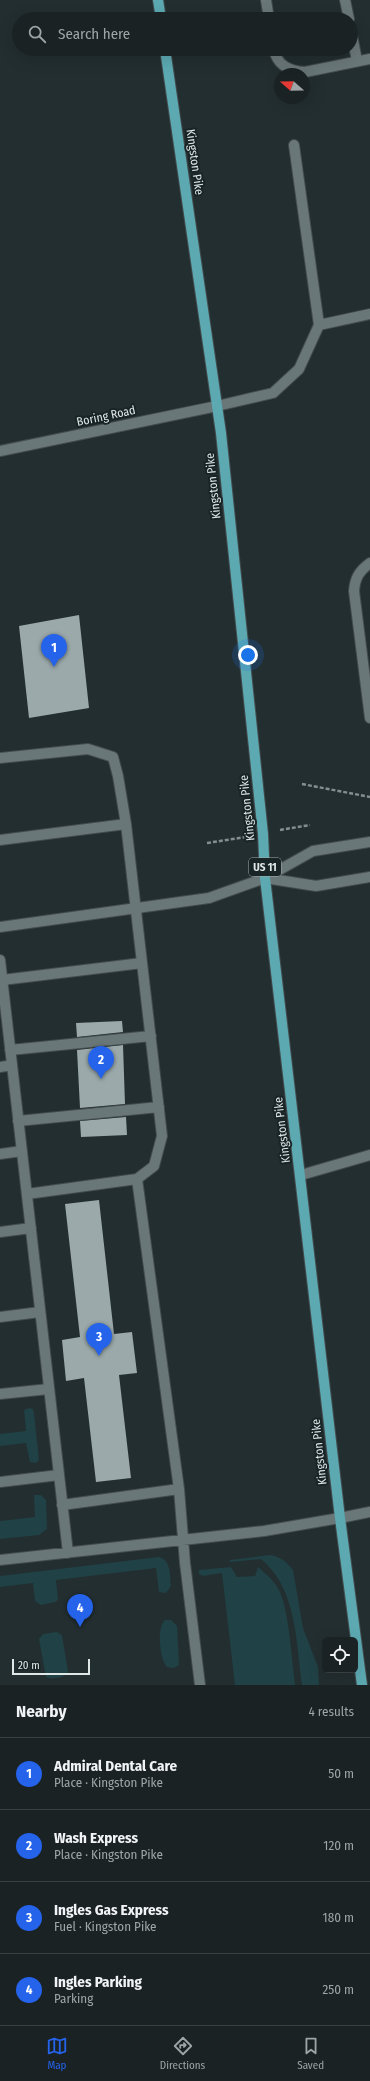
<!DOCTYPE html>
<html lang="en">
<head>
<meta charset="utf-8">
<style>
	:root { --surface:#1a2224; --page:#272f31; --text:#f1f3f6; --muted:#9fa4a6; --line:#383f41; --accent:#2563eb }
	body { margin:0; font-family:"Fira Sans Condensed",sans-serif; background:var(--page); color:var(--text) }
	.controls { position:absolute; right:12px; bottom:12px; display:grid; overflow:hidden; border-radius:6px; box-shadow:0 4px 16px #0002 }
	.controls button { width:36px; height:36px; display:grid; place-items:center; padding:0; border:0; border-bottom:1px solid var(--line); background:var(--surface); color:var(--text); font:20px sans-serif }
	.compass { position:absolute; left:274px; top:68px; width:36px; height:36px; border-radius:50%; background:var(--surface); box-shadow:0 4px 16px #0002; rotate:290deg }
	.scale { position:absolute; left:12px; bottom:10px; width:78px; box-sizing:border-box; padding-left:4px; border:2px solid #dfe7e7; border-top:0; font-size:11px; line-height:14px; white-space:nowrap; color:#dfe7e7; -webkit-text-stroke:3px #192426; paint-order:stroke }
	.you { position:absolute; left:248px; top:655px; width:14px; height:14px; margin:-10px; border:3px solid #fff; border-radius:50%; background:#1a73e8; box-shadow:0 0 0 6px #1a73e833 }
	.badge { display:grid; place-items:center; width:26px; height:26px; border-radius:50%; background:var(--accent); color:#fff; font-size:13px; font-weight:700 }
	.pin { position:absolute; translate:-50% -33px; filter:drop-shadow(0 1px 2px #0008) }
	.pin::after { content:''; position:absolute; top:21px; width:14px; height:12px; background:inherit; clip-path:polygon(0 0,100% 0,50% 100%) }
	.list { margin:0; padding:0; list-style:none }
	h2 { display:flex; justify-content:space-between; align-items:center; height:52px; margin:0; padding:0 16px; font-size:17px }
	h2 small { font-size:13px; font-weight:400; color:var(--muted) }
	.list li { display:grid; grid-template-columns:26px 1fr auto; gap:12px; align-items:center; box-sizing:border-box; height:72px; padding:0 16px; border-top:1px solid var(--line) }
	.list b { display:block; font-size:15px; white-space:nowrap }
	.list p { margin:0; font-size:13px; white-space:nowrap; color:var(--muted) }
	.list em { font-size:13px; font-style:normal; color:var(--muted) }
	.icon { flex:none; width:22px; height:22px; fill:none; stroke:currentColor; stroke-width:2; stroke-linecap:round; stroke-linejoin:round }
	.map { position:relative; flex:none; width:370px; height:1685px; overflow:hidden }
	.search { position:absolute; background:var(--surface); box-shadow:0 4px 16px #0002; left:12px; right:12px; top:12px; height:44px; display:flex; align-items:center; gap:10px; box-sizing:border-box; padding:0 14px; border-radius:22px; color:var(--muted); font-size:15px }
	.sheet { height:340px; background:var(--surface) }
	nav { display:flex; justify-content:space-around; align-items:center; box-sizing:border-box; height:56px; border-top:1px solid var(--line); background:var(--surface); font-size:11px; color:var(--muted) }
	nav a { display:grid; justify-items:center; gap:2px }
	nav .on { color:var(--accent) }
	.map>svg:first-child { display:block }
	.green { fill:#204145 }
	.building { fill:#9ba9ab }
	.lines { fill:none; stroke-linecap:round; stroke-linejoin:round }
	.service-casing { stroke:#434c4e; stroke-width:12 }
	.minor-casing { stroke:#434c4e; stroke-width:12 }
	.primary-casing { stroke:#434c4e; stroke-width:12 }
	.path { stroke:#858e8f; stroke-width:2.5; stroke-dasharray:4 2; stroke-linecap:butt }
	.service { stroke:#6a7778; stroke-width:10 }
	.minor { stroke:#6a7778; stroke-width:10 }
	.primary { stroke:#5ca9b2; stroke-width:10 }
	.labels { text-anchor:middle; stroke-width:4; stroke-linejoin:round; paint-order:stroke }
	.shield { fill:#192426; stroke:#a4acad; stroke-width:1 }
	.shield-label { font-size:11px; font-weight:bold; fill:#dfe7e7 }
	.street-label { font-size:12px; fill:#dfe7e7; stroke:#192426 }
</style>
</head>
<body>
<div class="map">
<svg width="370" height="1685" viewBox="0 0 370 1685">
	<rect width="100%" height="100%" fill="#232e30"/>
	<!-- green -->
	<path class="green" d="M29 1408 33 1409 34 1413 39 1460 36 1463 30 1462 26 1443 0 1446V1434L26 1431 24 1410Z
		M34 1495H41L46 1500 47 1529 39 1535 0 1539V1521L35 1517Z
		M270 1555C281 1557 286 1561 293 1570L303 1628 318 1667 319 1685H302C296 1642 297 1589 261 1559L230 1562V1560Z
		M159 1557C171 1560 170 1575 171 1586L166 1593 159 1592 156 1568 56 1580 58 1600 55 1602 41 1605 35 1601 33 1583 0 1587V1576Z
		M231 1567 237 1577 255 1576 258 1567C266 1574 274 1580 279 1590 289 1610 292 1661 295 1685H235L222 1573 203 1576 199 1574V1570Z
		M165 1620H171L177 1626 179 1665 173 1668 167 1667C160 1660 156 1627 165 1620Z
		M57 1632 62 1635 68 1672C64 1678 52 1680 46 1677L39 1639 43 1634Z"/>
	<!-- building -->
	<path class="building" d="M79 615 89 708 29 718 19 626Z
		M122 1021 123 1032 77 1037 76 1023Z
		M123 1045 125 1104 80 1108 77 1050Z
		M126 1117 127 1135 81 1137 80 1121Z
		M99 1200 114 1334 132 1332 137 1373 119 1375 131 1478 96 1482 84 1378 66 1381 62 1340 80 1337 65 1204Z"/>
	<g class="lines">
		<defs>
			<path id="service" d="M266 0 269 19
				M345 0 349 19
				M351 30 357 61
				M274 49C277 66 290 71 305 72L370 59
				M319 325 370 314
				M217 406 273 393 299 369 319 325 294 145
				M370 563C359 571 355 578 354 591L370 718
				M0 758 88 749 113 757 118 776 126 824 162 1136 154 1166 137 1179 179 1489 185 1563 200 1685
				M0 840 126 824
				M0 927 209 898 265 878
				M0 960 68 1553
				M2 980 142 963
				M10 1050 151 1036
				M0 1067 12 1065
				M18 1121 159 1107
				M0 1154 22 1151
				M301 1175 370 1155
				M27 1194 137 1179
				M0 1232 31 1228
				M0 1317 40 1312
				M0 1394 49 1389
				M0 1482 59 1475
				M62 1505 179 1489
				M0 1560 264 1531 340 1518"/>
			<path id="minor" d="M0 451 217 406
				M265 878 313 851 370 842
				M265 878 316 886 370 877
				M340 1518 370 1512"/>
			<path id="primary" d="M158 0 161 19
				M165 49 221 433 263 834 265 878 340 1518 362 1685"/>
		</defs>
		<!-- service casing -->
		<use href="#service" class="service-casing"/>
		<!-- minor casing -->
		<use href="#minor" class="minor-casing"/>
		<!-- primary casing -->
		<use href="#primary" class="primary-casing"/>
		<!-- path -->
		<path class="path" d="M302 784 370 797
			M280 830 310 825
			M207 843 246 837"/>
		<!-- service -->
		<use href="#service" class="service"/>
		<!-- minor -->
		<use href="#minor" class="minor"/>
		<!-- primary -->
		<use href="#primary" class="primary"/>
	</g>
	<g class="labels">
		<!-- shield labels -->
		<rect class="shield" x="249" y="858" width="32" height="18" rx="3"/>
		<g class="shield-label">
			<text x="265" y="871">US 11</text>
		</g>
		<!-- street labels -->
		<g class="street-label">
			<text transform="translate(195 162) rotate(82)" y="4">Kingston Pike</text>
			<text transform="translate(106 416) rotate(-12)" y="4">Boring Road</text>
			<text transform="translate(213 486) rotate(-96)" y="4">Kingston Pike</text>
			<text transform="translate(247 808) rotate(-96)" y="4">Kingston Pike</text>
			<text transform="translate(282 1130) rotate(-97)" y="4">Kingston Pike</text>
			<text transform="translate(319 1452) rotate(-96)" y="4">Kingston Pike</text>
		</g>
	</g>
</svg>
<div class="controls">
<button><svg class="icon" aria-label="locate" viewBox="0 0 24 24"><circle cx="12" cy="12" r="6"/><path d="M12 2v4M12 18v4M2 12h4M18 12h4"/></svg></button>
</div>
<svg class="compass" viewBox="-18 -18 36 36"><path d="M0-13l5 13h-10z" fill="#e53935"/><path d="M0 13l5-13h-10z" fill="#9fa4a6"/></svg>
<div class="scale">20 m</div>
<div class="you"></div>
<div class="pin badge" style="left:54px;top:667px">1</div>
<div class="pin badge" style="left:101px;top:1079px">2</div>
<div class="pin badge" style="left:99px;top:1356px">3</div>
<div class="pin badge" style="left:80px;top:1627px">4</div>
<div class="search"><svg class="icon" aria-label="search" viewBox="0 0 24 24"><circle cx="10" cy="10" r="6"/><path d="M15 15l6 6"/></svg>Search here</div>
</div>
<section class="sheet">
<h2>Nearby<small>4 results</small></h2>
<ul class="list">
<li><span class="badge">1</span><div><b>Admiral Dental Care</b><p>Place · Kingston Pike</p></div><em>50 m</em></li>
<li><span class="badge">2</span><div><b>Wash Express</b><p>Place · Kingston Pike</p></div><em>120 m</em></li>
<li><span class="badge">3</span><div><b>Ingles Gas Express</b><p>Fuel · Kingston Pike</p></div><em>180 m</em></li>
<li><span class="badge">4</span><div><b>Ingles Parking</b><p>Parking</p></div><em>250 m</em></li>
</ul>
</section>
<nav>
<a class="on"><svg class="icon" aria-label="map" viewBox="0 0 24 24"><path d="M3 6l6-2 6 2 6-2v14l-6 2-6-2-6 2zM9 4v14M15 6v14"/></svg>Map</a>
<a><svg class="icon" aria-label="directions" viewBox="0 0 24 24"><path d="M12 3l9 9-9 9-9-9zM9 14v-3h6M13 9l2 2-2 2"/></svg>Directions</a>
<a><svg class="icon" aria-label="saved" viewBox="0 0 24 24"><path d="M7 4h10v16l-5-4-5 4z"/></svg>Saved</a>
</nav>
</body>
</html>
